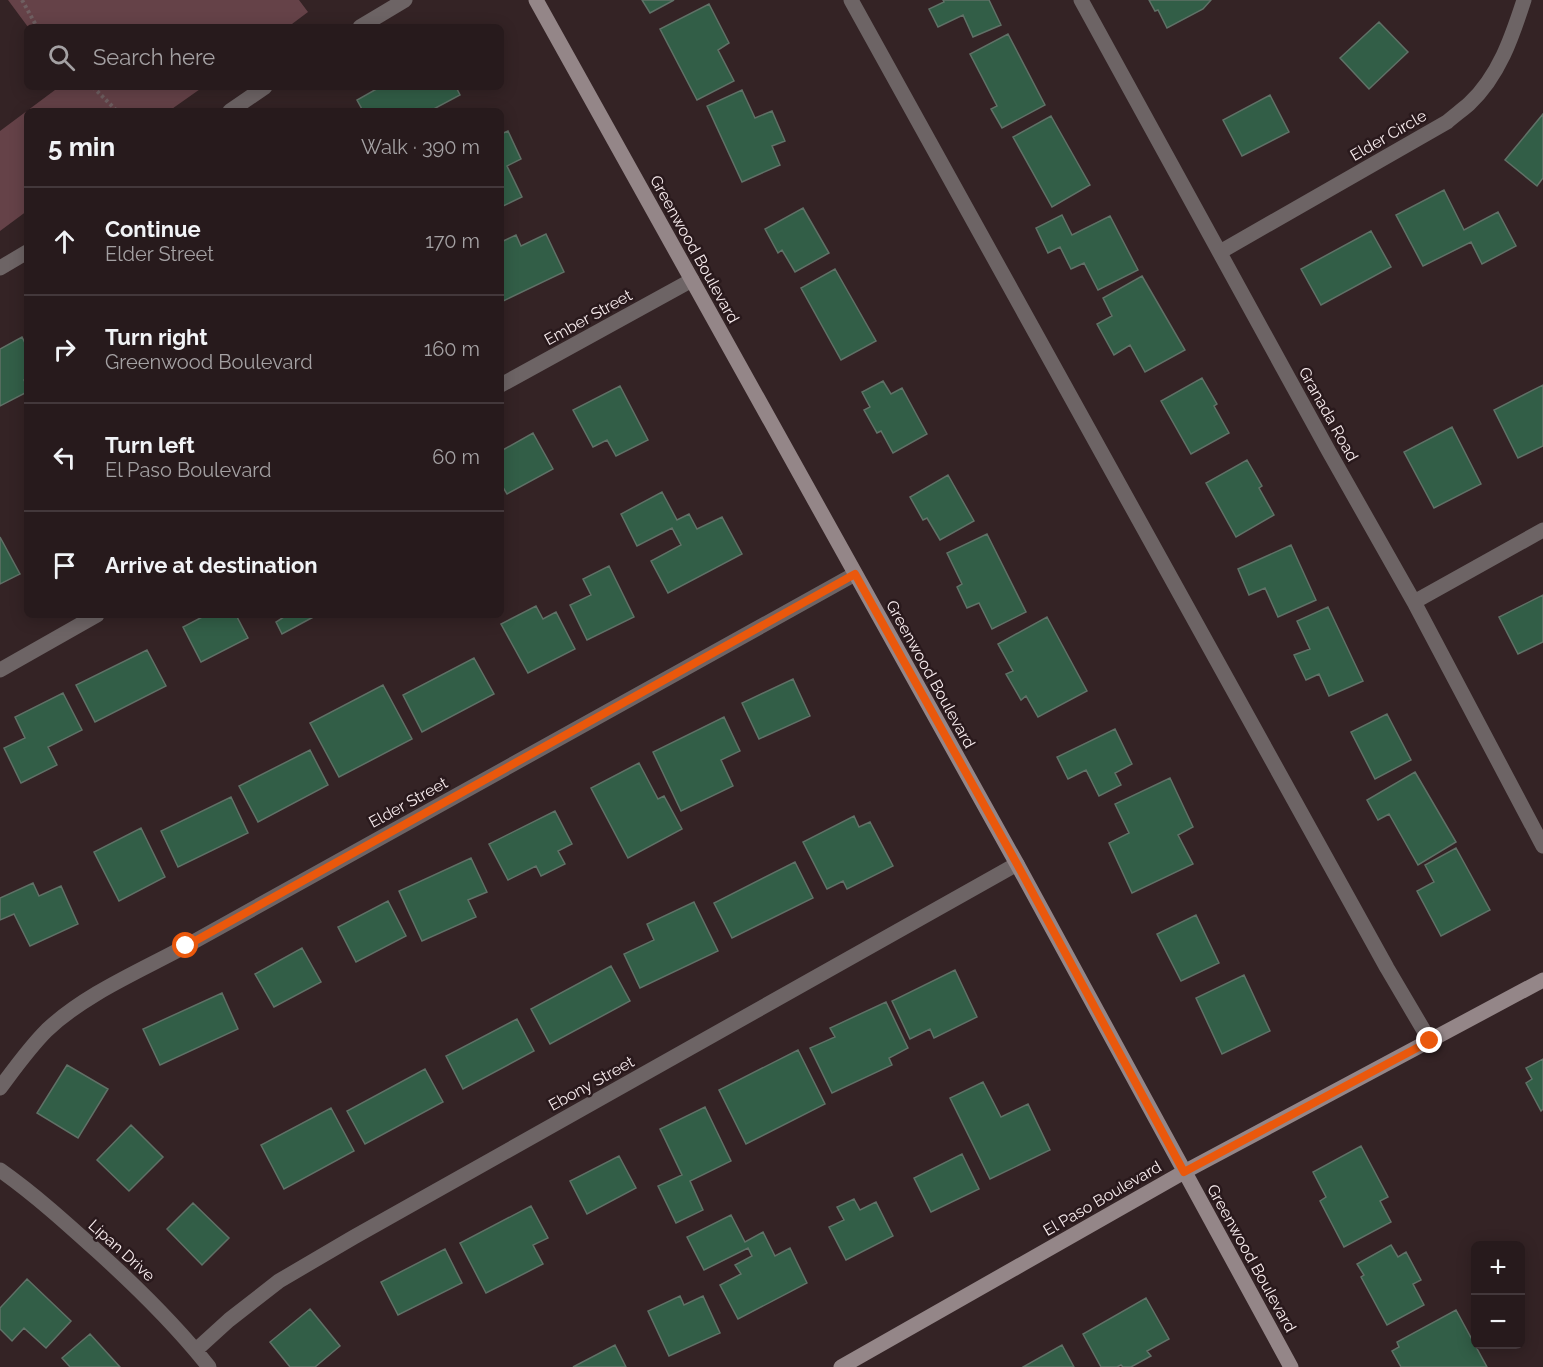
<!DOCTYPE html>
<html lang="en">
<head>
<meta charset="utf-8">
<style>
	:root { --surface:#271a1c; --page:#332729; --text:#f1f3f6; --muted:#a4a1a3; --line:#43383b }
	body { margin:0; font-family:Raleway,sans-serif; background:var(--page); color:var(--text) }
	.controls { position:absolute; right:18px; bottom:18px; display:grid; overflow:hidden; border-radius:9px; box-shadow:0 3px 15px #0003 }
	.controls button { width:54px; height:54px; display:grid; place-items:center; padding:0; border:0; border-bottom:2px solid var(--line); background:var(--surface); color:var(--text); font:30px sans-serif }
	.stop { position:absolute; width:18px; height:18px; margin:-14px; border:4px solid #ea580c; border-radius:50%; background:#fff }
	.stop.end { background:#ea580c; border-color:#fff; box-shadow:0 2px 6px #0008 }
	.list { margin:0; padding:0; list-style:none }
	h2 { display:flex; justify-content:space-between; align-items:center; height:78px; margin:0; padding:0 24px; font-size:26px }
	h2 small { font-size:20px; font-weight:400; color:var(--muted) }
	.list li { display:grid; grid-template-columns:39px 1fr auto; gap:18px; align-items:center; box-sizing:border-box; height:108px; padding:0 24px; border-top:2px solid var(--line) }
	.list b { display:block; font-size:22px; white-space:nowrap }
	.list p { margin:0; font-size:20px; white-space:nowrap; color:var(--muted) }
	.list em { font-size:20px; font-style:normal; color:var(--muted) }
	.icon { flex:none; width:33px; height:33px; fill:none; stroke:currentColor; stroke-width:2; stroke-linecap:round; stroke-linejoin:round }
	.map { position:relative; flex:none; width:1543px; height:1367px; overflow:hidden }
	.search { position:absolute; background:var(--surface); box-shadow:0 3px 15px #0003; left:24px; top:24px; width:480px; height:66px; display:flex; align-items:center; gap:15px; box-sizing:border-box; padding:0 21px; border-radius:9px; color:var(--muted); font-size:22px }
	.panel { position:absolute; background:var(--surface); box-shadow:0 3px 15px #0003; left:24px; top:108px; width:480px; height:510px; border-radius:9px }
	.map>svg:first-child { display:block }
	.green { fill:#654248 }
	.building { fill:#325e47; stroke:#607167; stroke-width:1.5 }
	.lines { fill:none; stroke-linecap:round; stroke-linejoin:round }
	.path { stroke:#6f5f61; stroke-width:4; stroke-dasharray:3 3; stroke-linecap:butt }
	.lane { stroke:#6d6465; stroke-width:15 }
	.street { stroke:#6d6465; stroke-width:15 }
	.secondary { stroke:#948688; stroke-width:15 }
	.route { stroke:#ea580c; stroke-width:8 }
	.labels { text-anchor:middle; stroke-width:5; stroke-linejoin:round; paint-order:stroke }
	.street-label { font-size:16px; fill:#f8ecee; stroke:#29191c }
</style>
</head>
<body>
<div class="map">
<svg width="1543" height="1367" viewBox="0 0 1543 1367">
	<rect width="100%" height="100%" fill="#342325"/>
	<!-- green -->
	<path class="green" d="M8 0H299L308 12 288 27H28Z
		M59 87H203L169 111H27V211L0 231V131Z"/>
	<!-- building -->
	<path class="building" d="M642 0H674L650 13Z
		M943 0H989L1001 25 973 37 963 15 938 27 929 9 944 2Z
		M1149 0H1211L1203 9 1167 28 1158 10 1155 11Z
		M709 4 729 43 718 50 734 81 697 100 660 29Z
		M1379 22 1408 52 1369 89 1340 58Z
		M1008 34 1045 105 1002 128 991 109 997 106 970 54Z
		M380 87H456L460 95 430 111H363L357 100Z
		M742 90 755 118 772 111 785 141 772 146 780 165 742 182 707 106Z
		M1270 95 1289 132 1242 156 1223 120Z
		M1543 114V178L1537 186 1505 160Z
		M1051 116 1090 185 1052 207 1013 137Z
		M508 131 521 159 507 166 522 197 501 207V134Z
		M1444 190 1464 230 1498 212 1516 246 1482 264 1471 242 1423 266 1396 215Z
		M803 208 829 253 795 272 782 250 778 253 765 229Z
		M1062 215 1072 235 1110 216 1138 270 1098 290 1084 263 1071 269 1060 247 1048 253 1036 228Z
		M1371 231 1391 267 1321 305 1301 269Z
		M546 234 564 272 501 302V242L516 235 521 246Z
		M835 269 876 341 841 360 801 288Z
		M1142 276 1185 350 1145 372 1130 345 1114 355 1097 324 1112 316 1103 298Z
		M22 337 27 347V378L24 380 27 386V392L0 406V349Z
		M1202 378 1217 404 1214 406 1229 433 1191 454 1161 401Z
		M883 381 891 394 902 388 927 434 893 453 881 431 877 433 864 410 870 407 862 392Z
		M1543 385V446L1518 458 1494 410Z
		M620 386 648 440 616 456 607 440 593 447 573 410Z
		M1452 427 1481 484 1434 508 1404 452Z
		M533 433 553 469 507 494 501 484V451Z
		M1247 460 1262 486 1259 488 1274 515 1236 537 1206 483Z
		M948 475 974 521 940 540 927 518 923 520 910 497Z
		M662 492 677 520 689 514 697 529 722 517 742 554 668 593 651 561 681 545 672 528 637 546 621 514Z
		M987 534 1026 612 992 629 979 603 967 608 957 587 962 584 947 553Z
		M0 537 20 574 0 584Z
		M1291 545 1316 600 1278 617 1265 588 1249 595 1238 569Z
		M609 566 634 617 587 640 570 605 591 595 583 579Z
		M1543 595V642L1518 654 1499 617Z
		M536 606 543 619 556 612 575 649 528 673 501 624Z
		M1328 607 1363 681 1329 696 1319 674 1306 680 1294 655 1310 649 1297 621Z
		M206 615H236L248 638 201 662 183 627Z
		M283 615H317L282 634 276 622 284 617Z
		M1047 617 1087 691 1038 717 1026 696 1021 700 1006 674 1013 671 998 644Z
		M147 650 166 686 95 722 76 685Z
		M474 658 494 694 422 732 403 695Z
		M793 679 810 716 759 739 742 703Z
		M383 685 412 739 339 777 310 723Z
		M63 693 82 730 48 747 57 765 21 783 4 748 25 738 15 717Z
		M1387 714 1411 760 1375 779 1351 732Z
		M724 717 740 751 721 760 733 786 681 811 653 752Z
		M1115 729 1132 764 1115 773 1121 785 1099 796 1086 770 1068 779 1057 757Z
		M310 750 328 785 258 822 239 786Z
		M639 763 658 799 664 796 682 829 628 858 591 788Z
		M1415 772 1456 842 1418 865 1389 814 1378 820 1367 800Z
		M1170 778 1193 827 1178 835 1193 864 1132 893 1109 843 1129 833 1115 804Z
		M231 797 248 833 178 867 161 831Z
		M555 811 572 844 558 851 565 864 541 876 536 866 508 880 489 844Z
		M854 816 859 827 870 822 893 866 847 889 843 881 827 889 803 842Z
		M141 828 165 877 119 901 94 852Z
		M1456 848 1490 910 1441 936 1417 891 1434 882 1425 865Z
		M471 858 487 892 468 900 476 917 422 941 399 891Z
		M795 862 813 898 732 938 714 903Z
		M33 883 39 896 61 886 78 924 30 946 14 914 0 920V898Z
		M388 901 406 936 356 962 338 927Z
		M694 902 718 951 640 988 624 954 654 940 647 924Z
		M1196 915 1219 963 1181 981 1157 934Z
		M302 948 321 982 274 1007 255 974Z
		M611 966 630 1001 550 1044 531 1009Z
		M955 970 977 1017 934 1038 930 1029 910 1039 892 1001Z
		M1244 975 1270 1031 1222 1054 1196 998Z
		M222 993 238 1029 160 1065 143 1029Z
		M886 1002 908 1048 889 1058 892 1065 832 1093 810 1048 835 1037 830 1028Z
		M517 1019 534 1051 463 1089 446 1056Z
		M798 1050 825 1104 746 1144 719 1090Z
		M1543 1059V1109L1541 1111 1526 1083 1532 1079 1526 1068Z
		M67 1065 108 1089 78 1138 37 1113Z
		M425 1069 443 1102 365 1144 347 1111Z
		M983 1082 1001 1117 1028 1104 1050 1150 990 1179 950 1098Z
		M705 1107 731 1161 690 1181 703 1210 676 1223 658 1186 682 1175 660 1129Z
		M331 1108 354 1151 284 1189 261 1145Z
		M131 1125 163 1157 129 1191 97 1160Z
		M1361 1146 1388 1197 1380 1201 1391 1222 1344 1247 1320 1201 1326 1197 1313 1172Z
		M962 1154 979 1189 931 1212 914 1178Z
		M619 1156 636 1188 587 1214 570 1181Z
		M854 1199 860 1210 876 1202 893 1236 846 1260 829 1227 844 1220 837 1207Z
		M193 1203 229 1238 202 1265 167 1229Z
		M531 1206 548 1238 533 1245 543 1264 486 1293 460 1243Z
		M731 1215 745 1242 763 1232 775 1256 790 1248 807 1283 738 1319 720 1285 741 1274 735 1265 752 1256 748 1248 704 1270 687 1237Z
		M1391 1245 1398 1257 1406 1252 1421 1280 1413 1284 1424 1305 1387 1325 1361 1277 1364 1275 1357 1264Z
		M445 1249 462 1283 398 1315 381 1282Z
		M27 1279 71 1321 46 1348 24 1328 12 1341 0 1329V1308Z
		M680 1296 684 1305 703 1296 720 1333 669 1356 648 1311Z
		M1146 1298 1169 1339 1147 1351 1151 1356 1131 1367H1123L1121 1365 1117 1367H1101L1083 1334Z
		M310 1309 340 1346 315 1367H290L270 1342Z
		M1456 1310 1487 1367H1401L1392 1351 1399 1347 1397 1342Z
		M90 1334 120 1367H70L62 1358Z
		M615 1345 626 1367H573Z
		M1062 1345 1074 1367H1023Z"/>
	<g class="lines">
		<!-- path -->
		<path class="path" d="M22 0 37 27
			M93 87 117 111"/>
		<!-- lane -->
		<path class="lane" d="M851 0 1387 968 1430 1041"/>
		<!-- street -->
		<path class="street" d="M1081 0 1328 450 1414 602 1543 846
			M360 27 405 0
			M230 111 265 87
			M1220 252 1447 122C1454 116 1462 110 1469 104 1499 76 1512 37 1524 0
			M0 268 27 252
			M501 385 692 280
			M1414 602 1543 530
			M0 670 97 615
			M0 1088C15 1068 29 1048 47 1030 85 994 140 971 186 946L855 574
			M0 1170C34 1194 65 1222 96 1250 137 1287 175 1324 209 1367
			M196 1350 229 1320 279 1281 354 1237 1017 864"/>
		<!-- secondary -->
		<path class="secondary" d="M536 0 1017 864 1291 1367
			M841 1367 1184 1172 1543 980"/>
	</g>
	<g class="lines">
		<!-- route -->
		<path class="route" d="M186 946 855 574 1017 864 1184 1172 1430 1041"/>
	</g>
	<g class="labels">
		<!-- street labels -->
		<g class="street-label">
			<text transform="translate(1388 135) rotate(-30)" y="6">Elder Circle</text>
			<text transform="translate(695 249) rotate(61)" y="6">Greenwood Boulevard</text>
			<text transform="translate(588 317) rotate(-29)" y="6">Ember Street</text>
			<text transform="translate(1329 414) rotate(61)" y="6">Granada Road</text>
			<text transform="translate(931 674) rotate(61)" y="6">Greenwood Boulevard</text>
			<text transform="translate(408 802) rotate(-29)" y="6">Elder Street</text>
			<text transform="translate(591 1083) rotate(-29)" y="6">Ebony Street</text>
			<text transform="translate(1102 1198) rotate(-30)" y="6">El Paso Boulevard</text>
			<text transform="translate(122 1250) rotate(42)" y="6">Lipan Drive</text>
			<text transform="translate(1252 1258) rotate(61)" y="6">Greenwood Boulevard</text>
		</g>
	</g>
</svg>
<div class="controls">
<button>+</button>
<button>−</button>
</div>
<div class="stop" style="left:186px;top:946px"></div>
<div class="stop end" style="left:1430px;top:1041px"></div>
<div class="search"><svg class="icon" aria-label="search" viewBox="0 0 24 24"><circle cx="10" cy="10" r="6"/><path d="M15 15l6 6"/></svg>Search here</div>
<section class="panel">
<h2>5 min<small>Walk · 390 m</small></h2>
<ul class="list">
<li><svg class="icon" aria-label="ahead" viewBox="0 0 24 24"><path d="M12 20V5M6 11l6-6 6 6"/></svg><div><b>Continue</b><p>Elder Street</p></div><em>170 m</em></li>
<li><svg class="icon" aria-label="right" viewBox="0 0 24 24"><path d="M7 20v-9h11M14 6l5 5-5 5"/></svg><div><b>Turn right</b><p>Greenwood Boulevard</p></div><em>160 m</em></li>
<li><svg class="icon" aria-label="left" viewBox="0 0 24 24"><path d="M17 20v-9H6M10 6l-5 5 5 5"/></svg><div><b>Turn left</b><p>El Paso Boulevard</p></div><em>60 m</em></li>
<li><svg class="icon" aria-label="arrive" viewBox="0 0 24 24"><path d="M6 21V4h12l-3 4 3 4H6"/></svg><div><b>Arrive at destination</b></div></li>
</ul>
</section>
</div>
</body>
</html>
